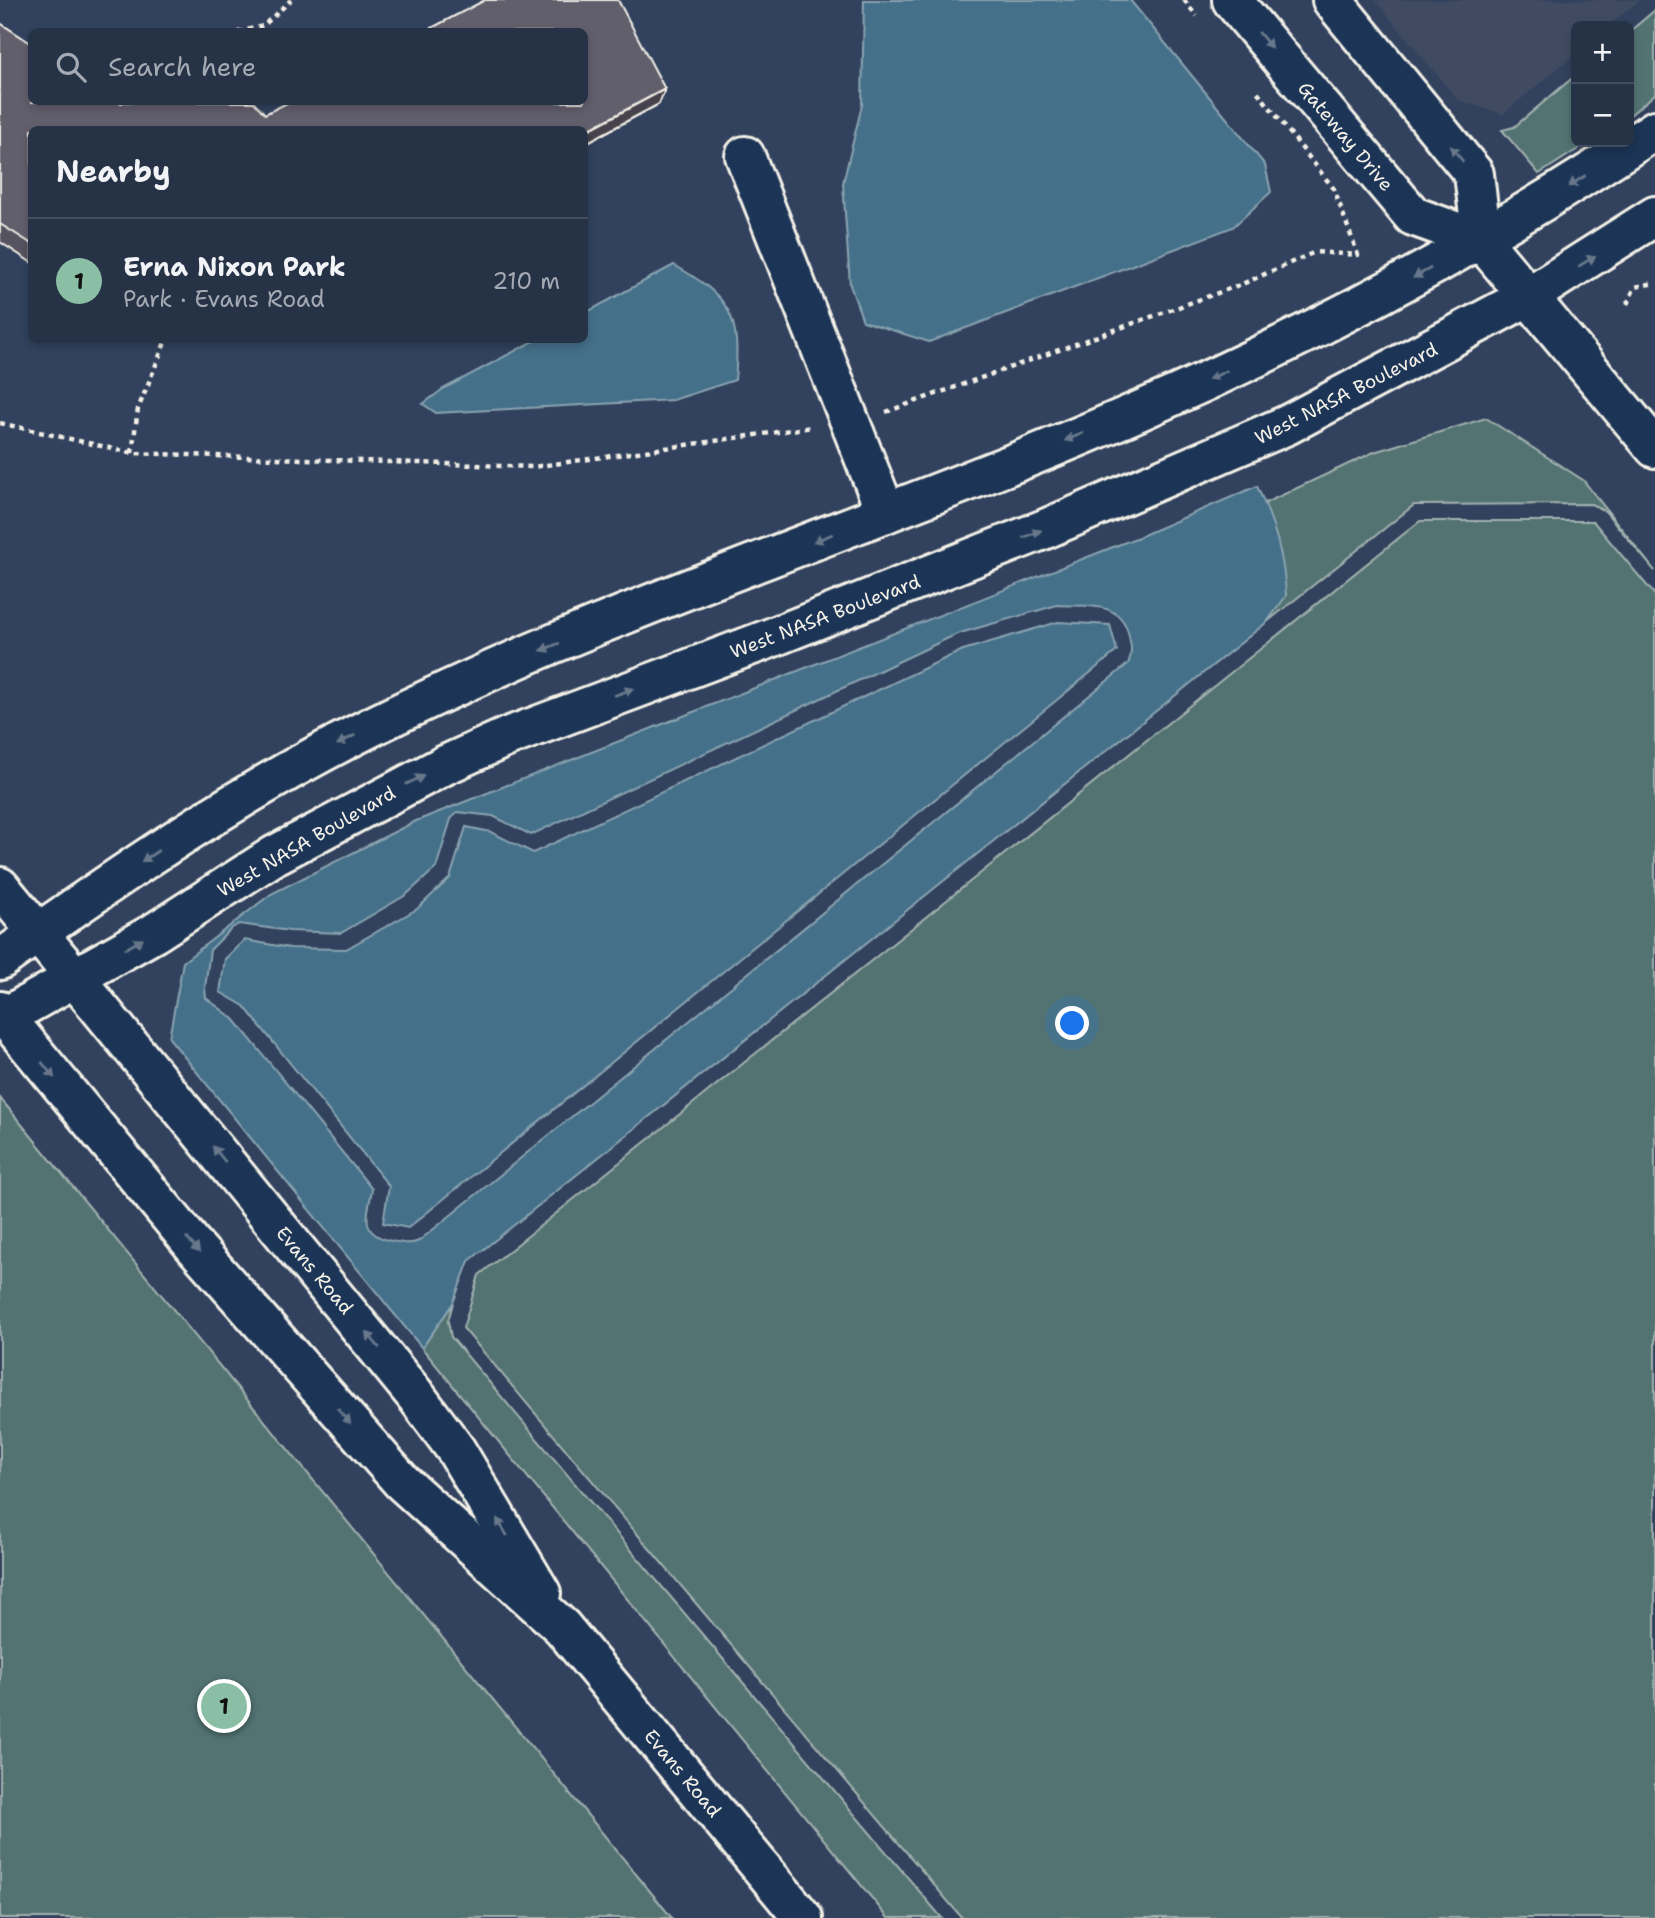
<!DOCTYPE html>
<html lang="en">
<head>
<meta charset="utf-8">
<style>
	:root { --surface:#263246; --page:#2e3a4d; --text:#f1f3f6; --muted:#a4aab3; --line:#424d5f; --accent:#8abfa5 }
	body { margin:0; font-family:"Shantell Sans",sans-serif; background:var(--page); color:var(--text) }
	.controls { position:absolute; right:21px; top:21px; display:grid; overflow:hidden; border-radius:10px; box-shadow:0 4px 10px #0003 }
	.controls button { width:63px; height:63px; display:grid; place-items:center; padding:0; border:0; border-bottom:2px solid var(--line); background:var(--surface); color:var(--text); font:35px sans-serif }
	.you { position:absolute; left:1073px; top:1024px; width:24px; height:24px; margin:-18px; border:5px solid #fff; border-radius:50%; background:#1a73e8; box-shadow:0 0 0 10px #1a73e833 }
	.badge { display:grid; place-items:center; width:46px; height:46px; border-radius:50%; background:var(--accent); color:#111; font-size:23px; font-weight:700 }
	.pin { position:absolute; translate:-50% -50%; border:4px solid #fff; box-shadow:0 2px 7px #0006 }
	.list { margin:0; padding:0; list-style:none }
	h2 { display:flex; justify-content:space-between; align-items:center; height:91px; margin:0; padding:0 28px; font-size:30px }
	h2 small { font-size:23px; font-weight:400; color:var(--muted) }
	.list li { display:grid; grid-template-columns:46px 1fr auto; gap:21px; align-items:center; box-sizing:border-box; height:126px; padding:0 28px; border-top:2px solid var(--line) }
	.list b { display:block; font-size:26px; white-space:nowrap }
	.list p { margin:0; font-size:23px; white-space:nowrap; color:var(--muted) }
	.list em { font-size:23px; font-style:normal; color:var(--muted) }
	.icon { flex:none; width:38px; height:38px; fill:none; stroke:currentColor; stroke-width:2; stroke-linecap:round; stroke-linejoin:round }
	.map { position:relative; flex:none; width:1655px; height:1918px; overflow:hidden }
	.search { position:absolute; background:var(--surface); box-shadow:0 4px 10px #0003; left:28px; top:28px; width:560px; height:77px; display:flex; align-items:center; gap:18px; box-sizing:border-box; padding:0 24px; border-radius:10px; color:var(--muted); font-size:26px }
	.panel { position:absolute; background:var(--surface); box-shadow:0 4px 10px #0003; left:28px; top:126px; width:560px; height:217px; border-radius:10px }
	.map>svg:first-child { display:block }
	.built { fill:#404b62 }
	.green { fill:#527373; stroke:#a3b2ae; stroke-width:2 }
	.water { fill:#44708a; stroke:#8aa4b0; stroke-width:2; fill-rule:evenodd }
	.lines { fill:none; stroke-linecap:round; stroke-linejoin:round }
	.minor-casing { stroke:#f4f1e8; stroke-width:44 }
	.major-casing { stroke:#f4f1e8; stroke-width:44 }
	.path { stroke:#f4f1e8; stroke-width:4.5; stroke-dasharray:5 5; stroke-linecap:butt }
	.minor { stroke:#1d3557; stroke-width:38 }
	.major { stroke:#1d3557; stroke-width:38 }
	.wall { fill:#54525e; stroke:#f4f1e8; stroke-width:2 }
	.shaded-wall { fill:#45424c; stroke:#f4f1e8; stroke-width:2 }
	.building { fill:#625f6d; stroke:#f4f1e8; stroke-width:2 }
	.oneway { fill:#68778a }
	.labels { text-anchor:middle; stroke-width:5; stroke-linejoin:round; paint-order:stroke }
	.street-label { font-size:19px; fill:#f4f1e8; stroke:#1d3557 }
</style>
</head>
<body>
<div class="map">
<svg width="1655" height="1918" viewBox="0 0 1655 1918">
	<rect width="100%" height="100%" fill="#32425e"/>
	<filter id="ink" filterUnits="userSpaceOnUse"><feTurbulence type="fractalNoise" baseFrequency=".0143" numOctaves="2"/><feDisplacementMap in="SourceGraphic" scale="14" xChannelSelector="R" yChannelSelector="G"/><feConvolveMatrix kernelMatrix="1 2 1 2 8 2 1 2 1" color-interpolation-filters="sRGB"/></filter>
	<g filter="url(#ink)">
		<!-- built -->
		<path class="built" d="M1375 0H1640L1608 26H1576V53L1503 114 1458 100Z"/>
		<!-- green -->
		<path class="green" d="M1655 10V94L1629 116V32Z
			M1576 75V142H1589L1539 174 1502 130 1514 127Z
			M1486 418 1583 480 1655 571 1605 511 1591 504 1414 505 1267 622 1286 595 1265 503 1374 452Z
			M1420 521H1593L1655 595V1918H962L463 1328 479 1275Z
			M0 1098 672 1918H0Z
			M453 1303 448 1321 451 1337 942 1918H888L422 1348Z"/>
		<!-- water -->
		<path class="water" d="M864 0H1130L1265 165 1271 192 1233 227 929 342 863 321 850 285 843 183 862 105Z
			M674 265C731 297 741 316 735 380L673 400 436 413 423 404 443 389 536 340H584L585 313Z
			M1257 486C1274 523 1284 555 1286 596L1267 622 469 1261 453 1303 422 1348 169 1038 183 962 271 894 416 821 1141 536ZM1057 605C1085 607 1119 600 1128 632 1131 645 1133 652 1128 664L419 1241C410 1245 402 1243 392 1241 358 1234 368 1215 372 1189L234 1019 206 998 205 988 210 950 232 928 239 924 290 931 341 933 406 895 436 868 451 819 457 812 493 816 531 835 957 634Z
			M1058 622 1110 625 1117 651 408 1228 383 1223 389 1186 244 1006 220 992 225 959 244 940 290 948 346 949 417 909 450 878 466 827 491 832 533 853 963 650Z"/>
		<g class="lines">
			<defs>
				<path id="minor" d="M1232 0 1413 216 1482 241 1655 448
					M1332 0 1474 174 1482 241
					M745 156 886 513
					M38 933 416 1396 456 1450 541 1593
					M0 1020 5 1017 195 1247 402 1482 562 1627 803 1918"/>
				<path id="major" d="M0 887 38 933
					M0 960C119 875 240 792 371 727 619 603 886 521 1139 411 1321 332 1490 240 1655 130
					M0 1011 5 1017 154 933 275 855 445 765 507 737 763 641 1045 529 1287 425 1529 296 1655 216"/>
			</defs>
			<!-- minor casing -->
			<use href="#minor" class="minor-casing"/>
			<!-- major casing -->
			<use href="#major" class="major-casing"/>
			<!-- path -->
			<path class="path" d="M1184 0 1197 16
				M238 32 263 26 291 0
				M1627 304 1635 287 1655 283
				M886 412 1240 285 1315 252 1358 255 1334 189 1257 91
				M0 423 132 453 533 467 812 427
				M132 453 138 409 166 340"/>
			<!-- minor -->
			<use href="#minor" class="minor"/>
			<!-- major -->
			<use href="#major" class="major"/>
		</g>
		<!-- wall -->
		<path class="wall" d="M0 23 122 103 265 114 659 104 584 144V130H32V263L0 242Z"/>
		<!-- shaded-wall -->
		<path class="shaded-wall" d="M665 89 659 104 584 144V132Z"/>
		<!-- building -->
		<path class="building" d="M485 0H618L665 89 584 132V130H32V244L0 224V23L32 44V102H119L122 103 123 102H254L265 114 289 102H584V32H424Z"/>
		<!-- one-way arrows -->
		<defs><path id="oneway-solid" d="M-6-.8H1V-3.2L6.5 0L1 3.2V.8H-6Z" transform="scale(1.75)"/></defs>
		<g class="oneway">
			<use href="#oneway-solid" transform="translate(1265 40) rotate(51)"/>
			<use href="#oneway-solid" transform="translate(1457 154) rotate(-129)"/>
			<use href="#oneway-solid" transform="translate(1577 181) rotate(147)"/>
			<use href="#oneway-solid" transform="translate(1587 261) rotate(-32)"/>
			<use href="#oneway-solid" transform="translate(1422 273) rotate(151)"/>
			<use href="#oneway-solid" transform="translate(1218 375) rotate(155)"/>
			<use href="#oneway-solid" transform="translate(1074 437) rotate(158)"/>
			<use href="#oneway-solid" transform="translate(1032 534) rotate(-22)"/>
			<use href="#oneway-solid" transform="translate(823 538) rotate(158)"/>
			<use href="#oneway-solid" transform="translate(550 647) rotate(158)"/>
			<use href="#oneway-solid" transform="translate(624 692) rotate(-20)"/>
			<use href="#oneway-solid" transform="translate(346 740) rotate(152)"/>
			<use href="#oneway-solid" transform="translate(415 780) rotate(-26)"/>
			<use href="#oneway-solid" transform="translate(150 856) rotate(147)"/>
			<use href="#oneway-solid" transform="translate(134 944) rotate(-29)"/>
			<use href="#oneway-solid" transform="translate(48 1070) rotate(51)"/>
			<use href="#oneway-solid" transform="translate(219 1154) rotate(-129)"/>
			<use href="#oneway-solid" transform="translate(193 1245) rotate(49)"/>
			<use href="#oneway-solid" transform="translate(373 1340) rotate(-129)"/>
			<use href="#oneway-solid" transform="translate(344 1416) rotate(49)"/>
			<use href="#oneway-solid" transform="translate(502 1527) rotate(-121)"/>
		</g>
	</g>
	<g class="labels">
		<!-- street labels -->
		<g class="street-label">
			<text transform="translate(1346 136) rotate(50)" y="7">Gateway Drive</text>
			<text transform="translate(1346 393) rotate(-27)" y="7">West NASA Boulevard</text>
			<text transform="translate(825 616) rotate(-21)" y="7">West NASA Boulevard</text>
			<text transform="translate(306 841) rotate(-30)" y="7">West NASA Boulevard</text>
			<text transform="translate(315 1270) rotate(50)" y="7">Evans Road</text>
			<text transform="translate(683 1773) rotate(50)" y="7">Evans Road</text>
		</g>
	</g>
</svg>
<div class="controls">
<button>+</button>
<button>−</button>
</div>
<div class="you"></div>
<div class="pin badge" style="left:224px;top:1706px">1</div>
<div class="search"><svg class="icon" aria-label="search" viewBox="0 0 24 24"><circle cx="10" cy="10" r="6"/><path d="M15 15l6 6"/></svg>Search here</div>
<section class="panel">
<h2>Nearby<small></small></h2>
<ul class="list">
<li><span class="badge">1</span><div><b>Erna Nixon Park</b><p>Park · Evans Road</p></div><em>210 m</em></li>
</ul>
</section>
</div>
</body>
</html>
